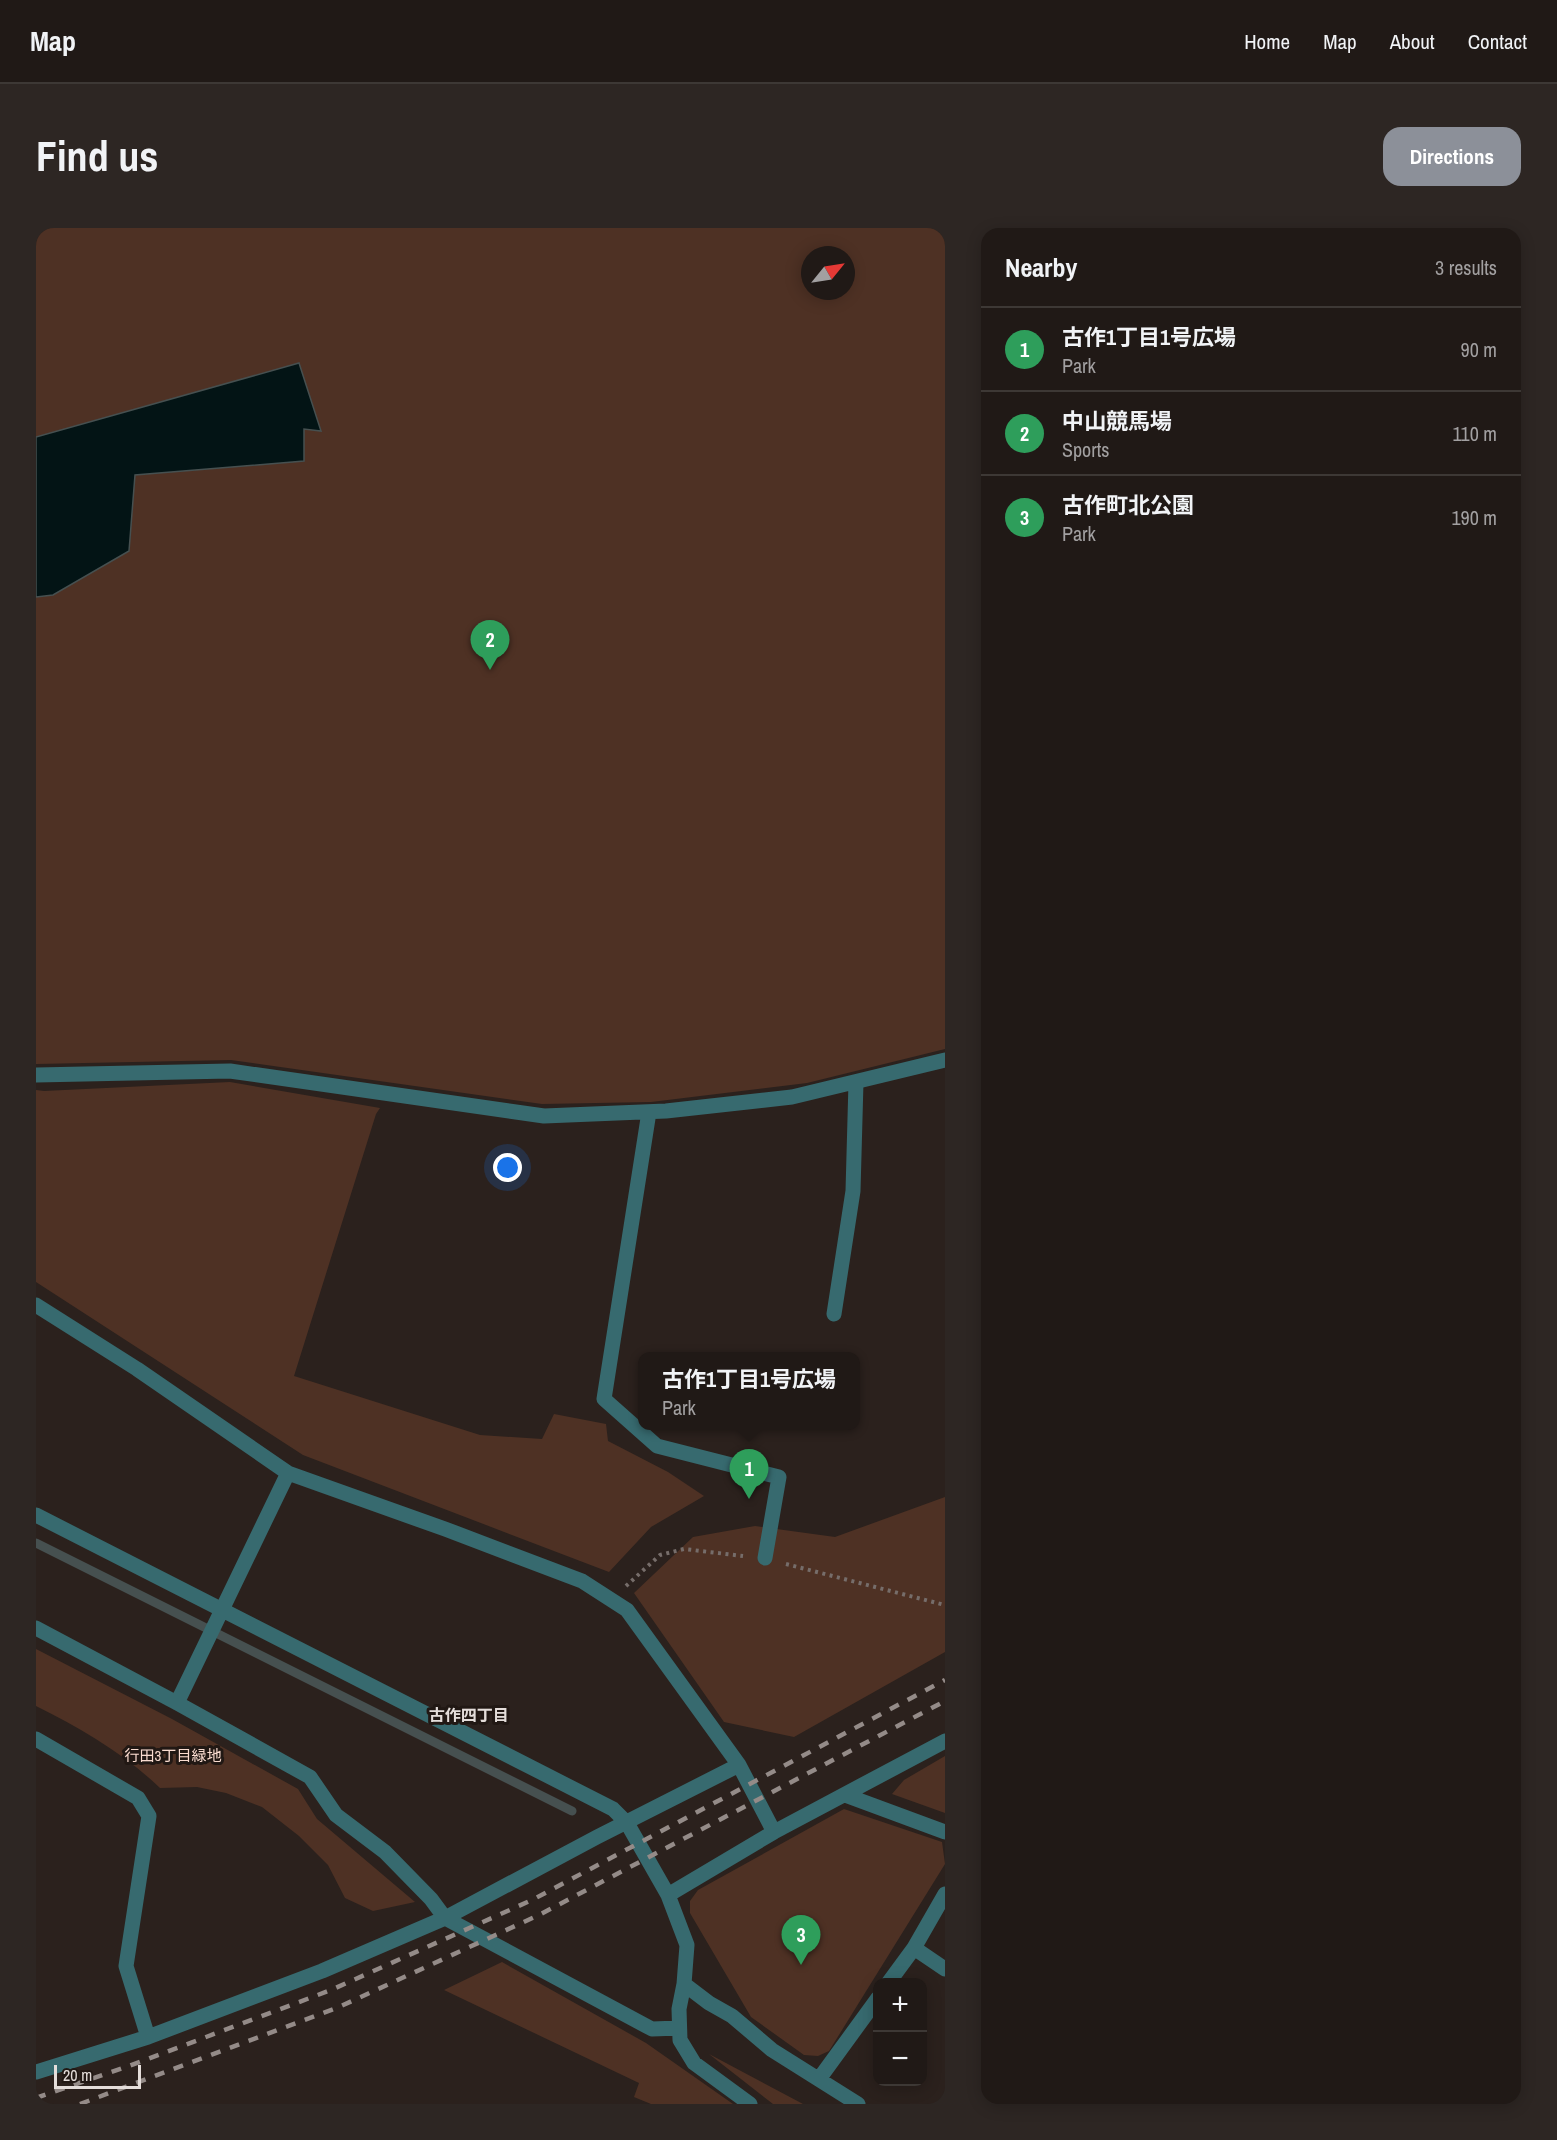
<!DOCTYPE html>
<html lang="en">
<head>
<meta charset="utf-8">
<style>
	:root { --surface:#201916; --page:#2d2623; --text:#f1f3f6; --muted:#a2a0a1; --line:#3d3835; --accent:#8c9099 }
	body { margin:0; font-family:"Archivo Narrow","Noto Sans JP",sans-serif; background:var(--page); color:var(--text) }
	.controls { position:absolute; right:18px; bottom:18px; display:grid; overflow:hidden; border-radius:12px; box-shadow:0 3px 15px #0003 }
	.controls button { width:54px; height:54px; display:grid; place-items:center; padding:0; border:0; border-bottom:2px solid var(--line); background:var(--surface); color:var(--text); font:30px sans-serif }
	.compass { position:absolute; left:765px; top:18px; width:54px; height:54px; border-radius:50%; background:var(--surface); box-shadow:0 3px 15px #0003; rotate:60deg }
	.scale { position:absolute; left:18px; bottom:15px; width:87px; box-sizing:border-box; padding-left:6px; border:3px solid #e4ddda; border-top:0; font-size:16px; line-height:21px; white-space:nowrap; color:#e4ddda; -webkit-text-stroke:4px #211814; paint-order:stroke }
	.you { position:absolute; left:472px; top:940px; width:21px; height:21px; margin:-15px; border:4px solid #fff; border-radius:50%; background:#1a73e8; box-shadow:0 0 0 9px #1a73e833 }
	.badge { display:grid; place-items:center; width:39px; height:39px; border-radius:50%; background:var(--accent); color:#fff; font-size:20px; font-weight:700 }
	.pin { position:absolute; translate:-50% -50px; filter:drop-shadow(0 2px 3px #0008) }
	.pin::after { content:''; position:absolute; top:32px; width:21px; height:18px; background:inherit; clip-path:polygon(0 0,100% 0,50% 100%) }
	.popup { position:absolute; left:602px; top:1124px; width:222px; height:78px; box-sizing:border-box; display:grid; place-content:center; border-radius:12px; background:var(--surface); filter:drop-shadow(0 2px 4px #0005); font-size:20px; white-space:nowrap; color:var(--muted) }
	.popup b { font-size:22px; color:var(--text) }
	.popup::after { content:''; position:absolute; left:50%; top:100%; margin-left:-12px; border:12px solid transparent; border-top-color:var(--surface) }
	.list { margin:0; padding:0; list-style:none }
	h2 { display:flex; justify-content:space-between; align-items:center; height:78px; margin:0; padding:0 24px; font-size:26px }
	h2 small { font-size:20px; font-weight:400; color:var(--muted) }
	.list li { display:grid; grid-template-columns:39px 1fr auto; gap:18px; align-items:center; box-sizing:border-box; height:84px; padding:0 24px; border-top:2px solid var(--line) }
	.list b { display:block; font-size:22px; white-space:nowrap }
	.list p { margin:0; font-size:20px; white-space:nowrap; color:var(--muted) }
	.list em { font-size:20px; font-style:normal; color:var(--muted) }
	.map { position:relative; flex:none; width:909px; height:1876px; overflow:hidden; border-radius:18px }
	header { display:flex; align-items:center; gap:36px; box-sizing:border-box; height:84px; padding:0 30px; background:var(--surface); border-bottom:2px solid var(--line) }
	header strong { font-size:28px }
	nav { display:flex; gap:33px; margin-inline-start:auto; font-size:21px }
	.intro { display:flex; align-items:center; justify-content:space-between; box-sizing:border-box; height:144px; padding:0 36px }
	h1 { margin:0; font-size:42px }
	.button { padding:15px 27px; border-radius:18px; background:var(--accent); color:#fff; font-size:21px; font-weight:700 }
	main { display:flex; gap:36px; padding:0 36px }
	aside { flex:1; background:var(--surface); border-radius:18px; box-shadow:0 3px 15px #0003 }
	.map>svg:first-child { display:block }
	.green { fill:#4e3124; fill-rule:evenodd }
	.water { fill:#031415; stroke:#465050; stroke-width:1.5 }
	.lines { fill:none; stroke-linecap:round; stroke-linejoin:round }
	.stream { stroke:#465050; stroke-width:9 }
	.path { stroke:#766d6a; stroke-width:4; stroke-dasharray:3 4.5; stroke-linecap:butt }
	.minor { stroke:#376a6f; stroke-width:15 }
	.rail { stroke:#948b88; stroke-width:4.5; stroke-dasharray:10 10; stroke-linecap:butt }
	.labels { text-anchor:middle; stroke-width:6; stroke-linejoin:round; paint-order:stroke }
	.park-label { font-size:15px; fill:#fadcd0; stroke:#211814 }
	.neighbourhood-label { font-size:16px; font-weight:bold; fill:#e4ddda; stroke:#211814 }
</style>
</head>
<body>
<header>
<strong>Map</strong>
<nav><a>Home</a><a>Map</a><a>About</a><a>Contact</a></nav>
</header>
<div class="intro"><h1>Find us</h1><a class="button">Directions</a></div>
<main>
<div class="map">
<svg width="909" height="1876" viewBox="0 0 909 1876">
	<rect width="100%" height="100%" fill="#2b211d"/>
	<!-- green -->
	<path class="green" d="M0 0H909V821L771 855 615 874 506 876 195 832 0 836ZM774 27H810V63H774Z
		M194 854 344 880 340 886 258 1148 444 1207 506 1211 518 1186 570 1196 572 1213 632 1244 668 1268 615 1299 573 1344 267 1227 0 1054V862L8 863Z
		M909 1269V1424L758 1509 688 1494 598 1365 657 1309 719 1298 799 1309Z
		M0 1421 136 1491 262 1561 281 1591 379 1674 337 1683 309 1670 292 1637 263 1608 226 1579 190 1565 161 1559 124 1560C89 1526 44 1500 0 1478Z
		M909 1528V1585L856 1566 868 1552Z
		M808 1581 906 1614 909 1636 793 1823 782 1828 768 1827 715 1789 654 1685V1673L662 1662Z
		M466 1734 610 1815 697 1876H615L598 1869 603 1855 408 1762Z
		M673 1826 767 1876H737Z"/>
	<!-- water -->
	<path class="water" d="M263 135 285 203 268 201V233L99 247 93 323 17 367 0 369V209Z"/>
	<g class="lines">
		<!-- stream -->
		<path class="stream" d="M0 1315 536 1583"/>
		<!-- path -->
		<path class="path" d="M750 1336 909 1377
			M590 1358 624 1327 648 1321 707 1328"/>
		<!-- minor -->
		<path class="minor" d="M0 847 194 843 508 888 630 883 756 869 909 832
			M613 884 568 1171 621 1218 743 1249 729 1330
			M0 1077 101 1141 252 1245 409 1301 546 1353 591 1382 703 1537 738 1604
			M798 1086 817 963 820 854
			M0 1287 577 1581 591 1595 632 1667 651 1717 648 1756 643 1781 644 1812 658 1835 714 1876
			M0 1400 141 1475 274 1549 300 1587 349 1624 395 1671 409 1690 616 1801 643 1800
			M141 1475 252 1245
			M0 1511 102 1570 113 1588 90 1738 112 1809
			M809 1567 909 1604
			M632 1667 738 1604 909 1513
			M878 1720 909 1741
			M853 1754 878 1720 909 1666
			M648 1756 673 1775 696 1788 736 1822 822 1876
			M0 1844 112 1809 286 1743 409 1690 561 1609 703 1537
			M783 1851 842 1770"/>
		<!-- rail -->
		<path class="rail" d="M0 1870 93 1838 295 1762 496 1672 909 1452
			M44 1876 303 1779 503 1687 909 1473"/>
	</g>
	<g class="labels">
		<!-- park labels -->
		<g class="park-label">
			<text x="137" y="1533">行田3丁目緑地</text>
		</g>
		<!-- neighbourhood labels -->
		<g class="neighbourhood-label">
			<text x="433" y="1493">古作四丁目</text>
		</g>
	</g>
</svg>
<div class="controls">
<button>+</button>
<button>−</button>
</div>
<svg class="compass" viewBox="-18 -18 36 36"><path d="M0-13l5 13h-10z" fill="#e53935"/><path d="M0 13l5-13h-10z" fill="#a2a0a1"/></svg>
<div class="scale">20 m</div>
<div class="you"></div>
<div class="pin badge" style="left:713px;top:1271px;background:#2e9e5b">1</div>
<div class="popup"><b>古作1丁目1号広場</b>Park</div>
<div class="pin badge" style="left:454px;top:442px;background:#2e9e5b">2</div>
<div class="pin badge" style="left:765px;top:1737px;background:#2e9e5b">3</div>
</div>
<aside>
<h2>Nearby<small>3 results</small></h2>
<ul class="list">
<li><span class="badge" style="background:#2e9e5b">1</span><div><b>古作1丁目1号広場</b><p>Park</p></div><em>90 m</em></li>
<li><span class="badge" style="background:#2e9e5b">2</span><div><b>中山競馬場</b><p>Sports</p></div><em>110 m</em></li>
<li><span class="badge" style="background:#2e9e5b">3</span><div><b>古作町北公園</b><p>Park</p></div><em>190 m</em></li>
</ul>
</aside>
</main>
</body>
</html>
